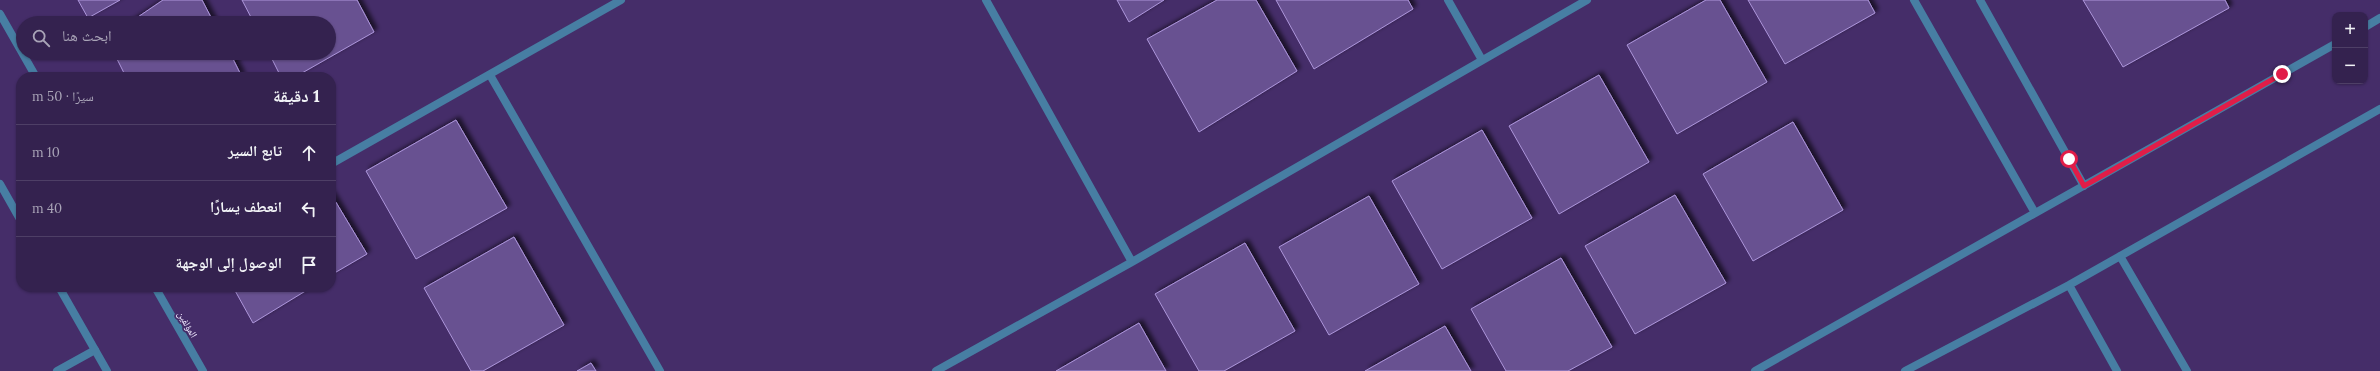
<!DOCTYPE html>
<html lang="ar">
<head>
<meta charset="utf-8">
<style>
	:root { --surface:#34224f; --page:#3f2f59; --text:#f1f3f6; --muted:#a9a4b7; --line:#4e3f66 }
	body { margin:0; font-family:Lora,"Noto Naskh Arabic",serif; background:var(--page); color:var(--text); direction:rtl }
	.controls { position:absolute; right:12px; top:12px; display:grid; overflow:hidden; border-radius:8px; box-shadow:0 1px 3px #0004 }
	.controls button { width:36px; height:36px; display:grid; place-items:center; padding:0; border:0; border-bottom:1px solid var(--line); background:var(--surface); color:var(--text); font:20px sans-serif }
	.stop { position:absolute; width:12px; height:12px; margin:-9px; border:3px solid #e11d48; border-radius:50%; background:#fff }
	.stop.end { background:#e11d48; border-color:#fff; box-shadow:0 1px 4px #0008 }
	.list { margin:0; padding:0; list-style:none }
	h2 { display:flex; justify-content:space-between; align-items:center; height:52px; margin:0; padding:0 16px; font-size:17px }
	h2 small { font-size:13px; font-weight:400; color:var(--muted) }
	.list li { display:grid; grid-template-columns:26px 1fr auto; gap:12px; align-items:center; box-sizing:border-box; height:56px; padding:0 16px; border-top:1px solid var(--line) }
	.list b { display:block; font-size:15px; white-space:nowrap }
	.list em { font-size:13px; font-style:normal; color:var(--muted) }
	.icon { flex:none; width:22px; height:22px; fill:none; stroke:currentColor; stroke-width:2; stroke-linecap:round; stroke-linejoin:round }
	.map { position:relative; flex:none; width:2380px; height:371px; overflow:hidden; direction:ltr }
	.search { position:absolute; background:var(--surface); box-shadow:0 1px 3px #0004; left:16px; top:16px; width:320px; height:44px; display:flex; align-items:center; gap:10px; box-sizing:border-box; padding:0 14px; border-radius:22px; color:var(--muted); font-size:15px }
	.panel { position:absolute; background:var(--surface); box-shadow:0 1px 3px #0004; left:16px; top:72px; width:320px; height:220px; border-radius:16px; direction:rtl }
	.map>svg:first-child { display:block }
	.building { fill:#685191; stroke:#ad96db; filter:url(#shadow) }
	.lines { fill:none; stroke-linecap:round; stroke-linejoin:round }
	.minor { stroke:#477ea3; stroke-width:8 }
	.tertiary { stroke:#477ea3; stroke-width:8 }
	.route { stroke:#e11d48; stroke-width:5 }
	.labels { text-anchor:middle; stroke-width:3.5; stroke-linejoin:round; paint-order:stroke }
	.street-label { font-size:10px; fill:#ede7fd; stroke:#452d69 }
</style>
</head>
<body>
<div class="map">
<svg width="2380" height="371" viewBox="0 0 2380 371">
	<defs>
		<filter id="shadow"><feDropShadow dx="3.5" dy="-3.5" stdDeviation="2" flood-color="#0009"/></filter>
	</defs>
	<rect width="100%" height="100%" fill="#452d69"/>
	<!-- building -->
	<path class="building" d="M78 0H120L88 18Z
		M163 0H202L214 23H129Z
		M242 0H357L374 32 295 77H281L269 53H329V23H254Z
		M1117 0H1164L1129 22Z
		M1217 0H1256L1297 71 1199 132 1147 39Z
		M1276 0H1408L1413 9 1314 69Z
		M1706 0H1720L1767 82 1677 134 1627 45Z
		M1748 0H1868L1875 13 1785 64Z
		M2083 0H2225L2229 8 2123 67Z
		M114 53H230L242 77H126Z
		M1599 75 1649 162 1559 214 1509 126Z
		M456 120 507 208 416 259 366 171Z
		M1793 122 1843 210 1753 261 1703 174Z
		M1482 130 1532 218 1442 269 1392 181Z
		M331 194 367 254 331 275Z
		M1675 195 1726 283 1635 334 1585 246Z
		M1369 196 1419 284 1329 335 1279 247Z
		M514 237 564 325 483 371H471L424 288Z
		M1245 243 1295 331 1224 371H1199L1155 294Z
		M1561 258 1612 347 1568 371H1506L1471 309Z
		M233 287H312L253 323Z
		M1139 323 1166 371H1056Z
		M1445 326 1471 371H1365Z
		M591 363 596 371H577Z"/>
	<g class="lines">
		<!-- minor -->
		<path class="minor" d="M986 0 1132 262
			M1448 0 1482 60
			M1914 0 2035 213
			M1980 0 2084 186
			M2365 27 2380 18
			M490 75 660 371
			M331 164 621 0
			M2120 256 2187 371
			M2069 285 2117 371
			M57 371 95 350
			M936 371 1132 262 1587 0
			M1755 371 2335 44
			M1905 371 2069 285 2380 109"/>
		<!-- tertiary -->
		<path class="tertiary" d="M0 14 36 77
			M0 184 21 221
			M59 287 107 371
			M155 287 203 371"/>
	</g>
	<g class="lines">
		<!-- route -->
		<path class="route" d="M2069 159 2084 186 2282 74"/>
	</g>
	<g class="labels">
		<!-- street labels -->
		<g class="street-label">
			<text transform="translate(188 324) rotate(60)" y="4">المؤلفين</text>
		</g>
	</g>
</svg>
<div class="controls">
<button>+</button>
<button>−</button>
</div>
<div class="stop" style="left:2069px;top:159px"></div>
<div class="stop end" style="left:2282px;top:74px"></div>
<div class="search"><svg class="icon" aria-label="search" viewBox="0 0 24 24"><circle cx="10" cy="10" r="6"/><path d="M15 15l6 6"/></svg>ابحث هنا</div>
<section class="panel">
<h2>1 دقيقة<small>سيرًا · 50 m</small></h2>
<ul class="list">
<li><svg class="icon" aria-label="ahead" viewBox="0 0 24 24"><path d="M12 20V5M6 11l6-6 6 6"/></svg><div><b>تابع السير</b></div><em>10 m</em></li>
<li><svg class="icon" aria-label="left" viewBox="0 0 24 24"><path d="M17 20v-9H6M10 6l-5 5 5 5"/></svg><div><b>انعطف يسارًا</b></div><em>40 m</em></li>
<li><svg class="icon" aria-label="arrive" viewBox="0 0 24 24"><path d="M6 21V4h12l-3 4 3 4H6"/></svg><div><b>الوصول إلى الوجهة</b></div></li>
</ul>
</section>
</div>
</body>
</html>
